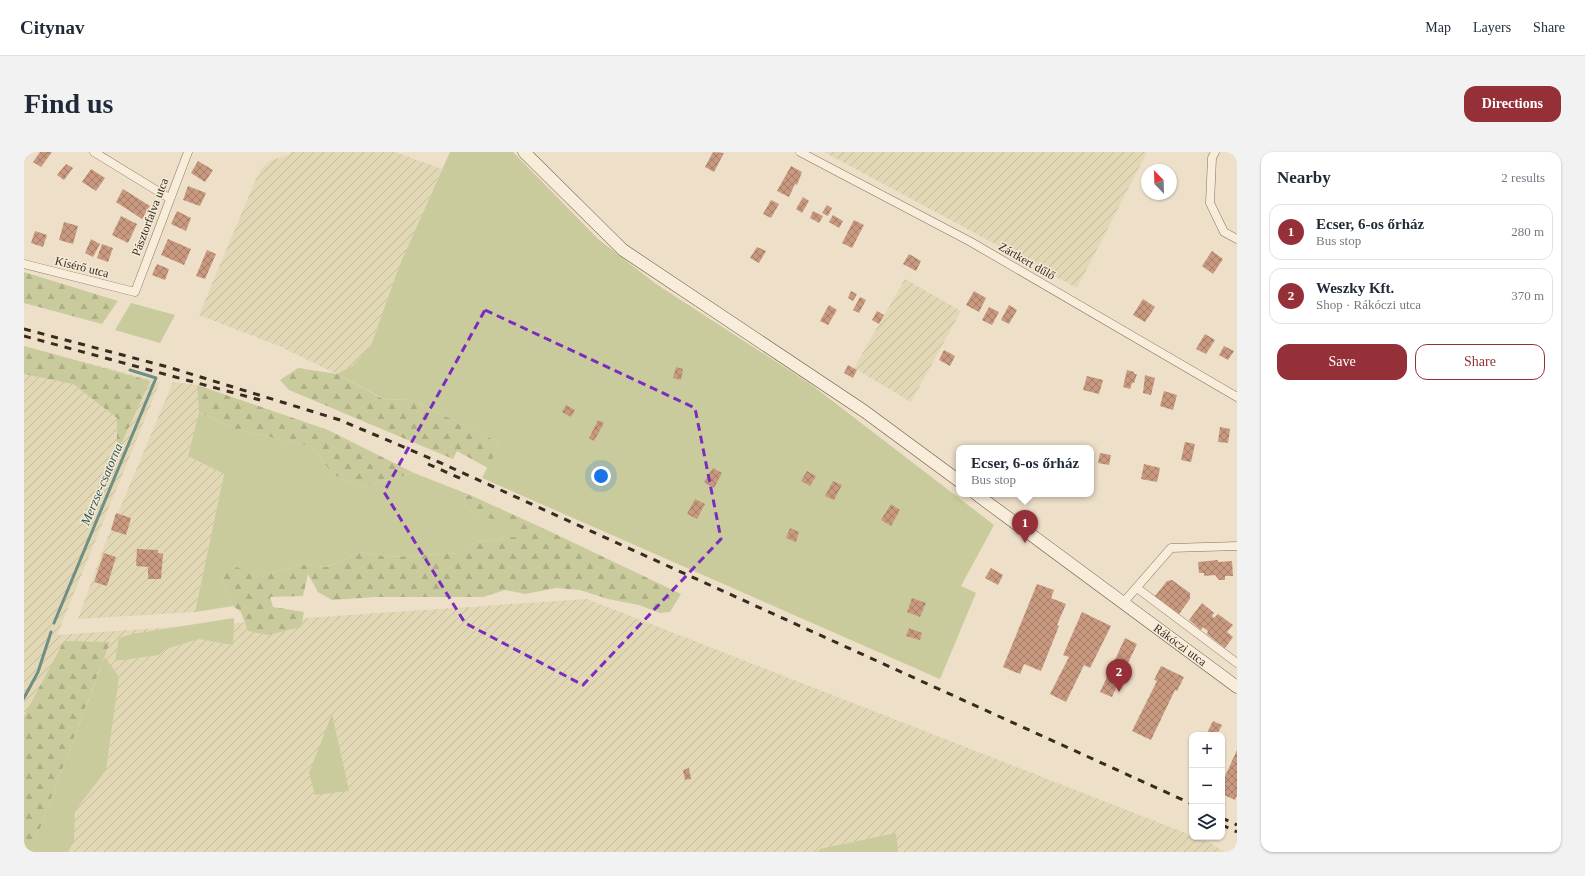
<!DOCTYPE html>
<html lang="en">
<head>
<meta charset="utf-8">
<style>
	:root { --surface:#fff; --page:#f2f2f3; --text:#1f2937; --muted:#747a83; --line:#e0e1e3; --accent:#953038 }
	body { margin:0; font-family:Georgia,serif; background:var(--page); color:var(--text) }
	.controls { position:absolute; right:12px; bottom:12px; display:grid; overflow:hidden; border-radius:8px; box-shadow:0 1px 3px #0004 }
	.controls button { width:36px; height:36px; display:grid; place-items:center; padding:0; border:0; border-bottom:1px solid var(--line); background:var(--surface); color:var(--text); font:20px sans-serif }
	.compass { position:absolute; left:1117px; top:12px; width:36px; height:36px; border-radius:50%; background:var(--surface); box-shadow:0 1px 3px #0004; rotate:337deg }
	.you { position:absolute; left:577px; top:324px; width:14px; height:14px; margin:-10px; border:3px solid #fff; border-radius:50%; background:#1a73e8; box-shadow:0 0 0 6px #1a73e833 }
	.badge { display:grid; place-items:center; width:26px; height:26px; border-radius:50%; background:var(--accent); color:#fff; font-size:13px; font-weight:700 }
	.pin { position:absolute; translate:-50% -33px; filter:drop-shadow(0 1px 2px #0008) }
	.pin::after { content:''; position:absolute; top:21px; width:14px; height:12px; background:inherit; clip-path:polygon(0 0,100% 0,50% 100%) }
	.popup { position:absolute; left:932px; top:293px; width:138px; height:52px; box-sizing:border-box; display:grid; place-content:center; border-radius:8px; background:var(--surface); filter:drop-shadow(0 1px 3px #0005); font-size:13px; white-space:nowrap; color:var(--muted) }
	.popup b { font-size:15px; color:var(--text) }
	.popup::after { content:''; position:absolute; left:50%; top:100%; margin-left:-8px; border:8px solid transparent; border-top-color:var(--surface) }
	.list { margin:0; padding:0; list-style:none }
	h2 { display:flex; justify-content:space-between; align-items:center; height:52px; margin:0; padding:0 16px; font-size:17px }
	h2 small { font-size:13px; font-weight:400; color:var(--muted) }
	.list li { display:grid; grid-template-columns:26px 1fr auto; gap:12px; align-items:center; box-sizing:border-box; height:56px; margin:0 8px 8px; padding:0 8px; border:1px solid var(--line); border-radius:12px }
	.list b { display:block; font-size:15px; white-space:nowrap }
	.list p { margin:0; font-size:13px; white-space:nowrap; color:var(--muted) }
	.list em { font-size:13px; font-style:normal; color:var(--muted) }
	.actions { display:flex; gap:8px; padding:12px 16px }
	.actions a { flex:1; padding:9px 0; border:1px solid var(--accent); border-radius:12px; text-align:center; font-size:14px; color:var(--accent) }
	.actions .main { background:var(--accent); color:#fff }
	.icon { flex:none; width:22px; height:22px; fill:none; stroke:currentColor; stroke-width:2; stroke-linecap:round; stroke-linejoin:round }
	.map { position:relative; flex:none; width:1213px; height:700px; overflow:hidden; border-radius:12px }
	header { display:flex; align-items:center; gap:24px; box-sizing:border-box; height:56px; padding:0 20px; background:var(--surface); border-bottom:1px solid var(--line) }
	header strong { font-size:19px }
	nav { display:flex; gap:22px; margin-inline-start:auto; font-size:14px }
	.intro { display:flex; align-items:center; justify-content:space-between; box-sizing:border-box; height:96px; padding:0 24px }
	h1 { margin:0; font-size:28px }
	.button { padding:10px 18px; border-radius:12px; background:var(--accent); color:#fff; font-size:14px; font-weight:700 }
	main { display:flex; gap:24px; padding:0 24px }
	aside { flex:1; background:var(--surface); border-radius:12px; box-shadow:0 1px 3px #0004 }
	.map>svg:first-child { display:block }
	.farmland { fill:url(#farmland-furrows) }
	.green { fill:#c9cb9c }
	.forest { fill:url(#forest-firs) }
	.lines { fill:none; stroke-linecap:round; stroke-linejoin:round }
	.stream { stroke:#6f8f85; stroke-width:3 }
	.building { fill:url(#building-cross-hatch) }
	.minor-casing { stroke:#88715d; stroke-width:9 }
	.secondary-casing { stroke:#6a5240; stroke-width:13 }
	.minor { stroke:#f8eddb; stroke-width:8 }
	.secondary { stroke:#f8eddb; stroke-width:12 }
	.rail { stroke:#392b20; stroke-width:3; stroke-dasharray:7 7; stroke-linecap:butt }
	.marked { fill:none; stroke:#7b2cbf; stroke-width:3; stroke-dasharray:8 5; stroke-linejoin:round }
	.labels { text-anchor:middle; stroke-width:3; stroke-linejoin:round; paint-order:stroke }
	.street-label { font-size:12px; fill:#392b20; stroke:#f5ead7 }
	.water-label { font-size:13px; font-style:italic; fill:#305853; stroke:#f5ead7 }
</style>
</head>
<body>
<header>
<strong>Citynav</strong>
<nav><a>Map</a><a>Layers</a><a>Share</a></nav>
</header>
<div class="intro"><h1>Find us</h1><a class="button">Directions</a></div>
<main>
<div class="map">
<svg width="1213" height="700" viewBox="0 0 1213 700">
	<defs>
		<pattern id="farmland-furrows" width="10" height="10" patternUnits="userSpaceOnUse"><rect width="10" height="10" fill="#e2d8b5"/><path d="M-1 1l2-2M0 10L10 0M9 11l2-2" fill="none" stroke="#c3ba9b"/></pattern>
		<pattern id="forest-firs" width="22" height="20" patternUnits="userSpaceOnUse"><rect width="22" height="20" fill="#c9cb9c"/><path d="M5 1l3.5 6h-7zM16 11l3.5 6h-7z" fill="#adae86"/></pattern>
		<pattern id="building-cross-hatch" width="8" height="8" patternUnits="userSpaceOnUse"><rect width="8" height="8" fill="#c9997f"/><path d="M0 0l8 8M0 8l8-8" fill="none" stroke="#a47d68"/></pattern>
	</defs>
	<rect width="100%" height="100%" fill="#eddfc8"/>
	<!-- farmland -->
	<path class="farmland" d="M268 0H371L418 17 376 112 347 193 328 214 313 222 255 194 175 163 232 27 238 16 248 8 265 3Z
		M800 0H1123L1053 136Z
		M881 127 937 159 887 250 830 216Z
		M0 194 136 230 33 483 563 447 1187 691 1200 700H0Z
		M149 230 173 233 175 260 164 304 200 322 171 460 54 467 81 392Z"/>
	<!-- green -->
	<path class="green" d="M426 0H489L574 87 632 132 785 231 970 373 937 434 952 441 916 527 458 326 476 291 388 248 360 247 313 222 328 214 347 193 376 112Z
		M107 151 151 163 136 191 91 178Z
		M175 260 212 277 289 295 308 322 337 335 390 321 446 343 440 344 443 358 499 378V387L488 385 452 390 435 401 366 405 335 400 304 415 279 413 231 425 196 421 209 454 171 460 200 322 164 304Z
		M210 466 209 493 175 487 142 497 135 503 91 509 95 486 108 482Z
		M81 505 95 525 82 618 51 659 50 689 44 700H7Z
		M308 562 325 639 291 643 285 621Z
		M872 681 874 700H794L796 697Z"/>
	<!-- forest -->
	<path class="forest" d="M0 120 94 149 78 172 0 151Z
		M0 194 126 229 93 301V266L49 232 0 222Z
		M274 216 313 222 359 247 388 248 476 291 464 316 433 299 429 307 265 238 256 228Z
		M173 233 304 278 390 321 337 335 308 322 289 295 212 277 175 260Z
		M446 343 525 379 657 442 646 460 636 461 615 453 584 447 556 438 532 436 501 442 481 438 459 445H351L308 448 294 440 284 422 279 444 246 445 249 455 280 460 277 475 244 483 224 479 217 460 209 454 196 421 213 415 231 425 279 413 304 415 335 400 366 405 435 401 452 390 488 385 499 386 498 378 443 358 440 344Z
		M40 489 86 490 7 700H0V564Z"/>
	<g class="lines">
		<!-- stream -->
		<path class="stream" d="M30 471 132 226 106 218
			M0 546 14 520 27 480"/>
	</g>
	<!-- building -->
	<path class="building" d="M16 0H28L17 15 9 10Z
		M689 0 700 1 690 20 681 15Z
		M174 9 189 18 181 30 167 21Z
		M42 12 49 16 40 28 33 23Z
		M767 14 778 20 773 33 771 32 765 45 753 39Z
		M67 17 81 26 72 39 58 30Z
		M164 34 182 41 176 54 159 48Z
		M99 37 126 54 118 67 92 50Z
		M779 45 785 49 778 61 772 57Z
		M747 48 755 52 747 66 739 62Z
		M803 53 808 56 804 64 798 61Z
		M153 59 167 66 162 79 147 72Z
		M789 59 799 64 795 71 786 66Z
		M809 63 819 69 815 76 805 70Z
		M97 64 113 72 104 91 88 83Z
		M830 68 840 73 828 96 818 91Z
		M40 70 54 74 49 92 35 88Z
		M11 79 23 83 19 95 7 91Z
		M67 87 76 92 69 105 61 101Z
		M144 87 167 97 160 113 137 103Z
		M78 92 89 96 84 110 73 106Z
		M733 95 742 99 735 111 726 106Z
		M183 98 192 102 181 127 172 124Z
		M1188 99 1199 107 1189 122 1178 114Z
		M885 102 897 109 892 119 879 112Z
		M133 112 145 117 141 128 128 123Z
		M827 139 833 142 829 149 824 146Z
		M950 139 962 146 955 160 942 153Z
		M836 145 842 148 835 161 829 158Z
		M1119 147 1131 155 1121 170 1109 163Z
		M805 153 813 158 804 173 796 169Z
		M985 153 993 158 985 172 977 168Z
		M965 155 975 160 968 173 958 168Z
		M853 159 860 163 855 172 848 168Z
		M1181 182 1191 188 1182 202 1172 197Z
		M1200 194 1210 199 1204 208 1195 203Z
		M920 198 931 204 926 214 915 208Z
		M824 213 833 218 829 226 820 221Z
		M652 215 659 217 657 228 649 226Z
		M1103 218 1110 220V222H1113L1110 231H1108L1106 237 1099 235Z
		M1121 223 1131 226 1127 243 1119 241Z
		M1063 224 1079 228 1075 242 1059 238Z
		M1140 239 1153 243 1149 258 1136 254Z
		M542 253 551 258 547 265 538 260Z
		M574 268 580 271 570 289 565 286Z
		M1196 275 1206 277 1204 291 1194 290Z
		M1161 290 1171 292 1167 310 1157 308Z
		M1076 301 1087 303 1085 313 1074 311Z
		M1120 312 1136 316 1133 330 1117 327Z
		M689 316 698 321 690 336 680 330Z
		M783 319 792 324 786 334 777 329Z
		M809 329 818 333 810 348 801 344Z
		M671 347 681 352 673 367 663 362Z
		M867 352 876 358 867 374 857 368Z
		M92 361 107 366 102 383 87 378Z
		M766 376 775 380 772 390 762 386Z
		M113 397 134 398V401L139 402 137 427H124V415L112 414Z
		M80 401 92 405 83 434 70 430Z
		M1194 408V410L1208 409 1209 424H1201V428H1195L1191 423 1180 424V421H1175L1174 410Z
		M967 416 979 423 974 433 961 426Z
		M1148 428 1166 441V447L1155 462 1131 444 1143 429Z
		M1013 432 1030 438 1027 446 1042 452 1033 473 1035 474 1017 519 1000 512 996 522 979 515Z
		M888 446 902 451 896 465 883 460Z
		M1178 451 1190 461 1188 464 1190 466 1194 462 1209 473 1203 480 1209 485 1201 496 1183 482 1184 479 1179 475 1177 478 1165 468Z
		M1058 460 1087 474 1066 516 1060 513 1042 550 1026 542 1045 505 1039 503Z
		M885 476 898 481 896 488 882 484Z
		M1101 486 1113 492 1088 545 1076 540Z
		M1137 514 1160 525 1153 539 1151 538 1127 588 1108 579 1133 529 1130 528Z
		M1189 569 1198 573 1193 583 1183 581Z
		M1213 598V643L1211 648 1198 642V631Z
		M665 616 667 627 661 628 659 618Z"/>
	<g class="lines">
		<defs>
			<path id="minor" d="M70 0 145 46
				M776 0 947 90 1213 245
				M1191 0 1188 6 1186 51 1200 80 1213 87
				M0 112 111 140 164 0
				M1113 436 1213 511
				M1099 451 1147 396 1213 394"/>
			<g id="secondary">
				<path d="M500 0 599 98 840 259 935 329"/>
				<path id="s1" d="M952 342 1213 535"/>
			</g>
		</defs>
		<!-- minor casing -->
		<use href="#minor" class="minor-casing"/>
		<!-- secondary casing -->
		<use href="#secondary" class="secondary-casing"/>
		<!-- minor -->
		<use href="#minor" class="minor"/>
		<!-- secondary -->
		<use href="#secondary" class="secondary"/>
		<!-- rail -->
		<path class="rail" d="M0 177 144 215 316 268 417 311 1168 652
			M0 184 236 248
			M404 312 440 328
			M1198 666 1213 673
			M1198 673 1213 680"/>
	</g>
	<!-- marked area -->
	<path class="marked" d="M461 158 671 256 697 387 559 533 441 471 360 340Z"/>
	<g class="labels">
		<!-- street labels -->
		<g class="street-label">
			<text transform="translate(126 65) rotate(-69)" y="4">Pásztorfalva utca</text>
			<text transform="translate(1003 109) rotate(30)" y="4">Zártkert dűlő</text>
			<text transform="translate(58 115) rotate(14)" y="4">Kísérő utca</text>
			<text dy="4" stroke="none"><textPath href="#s1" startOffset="254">Rákóczi utca</textPath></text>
		</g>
		<!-- water labels -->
		<g class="water-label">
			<text transform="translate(77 332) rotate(-67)" y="5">Merzse-csatorna</text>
		</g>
	</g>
</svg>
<div class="controls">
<button>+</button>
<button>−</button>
<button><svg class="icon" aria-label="layers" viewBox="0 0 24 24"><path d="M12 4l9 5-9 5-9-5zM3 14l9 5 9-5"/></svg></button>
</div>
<svg class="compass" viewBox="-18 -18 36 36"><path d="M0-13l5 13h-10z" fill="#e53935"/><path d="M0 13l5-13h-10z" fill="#747a83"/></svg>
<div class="you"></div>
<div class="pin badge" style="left:1001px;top:391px">1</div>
<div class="popup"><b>Ecser, 6-os őrház</b>Bus stop</div>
<div class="pin badge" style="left:1095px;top:540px">2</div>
</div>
<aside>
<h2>Nearby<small>2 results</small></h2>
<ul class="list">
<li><span class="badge">1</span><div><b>Ecser, 6-os őrház</b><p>Bus stop</p></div><em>280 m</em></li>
<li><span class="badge">2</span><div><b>Weszky Kft.</b><p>Shop · Rákóczi utca</p></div><em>370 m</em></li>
</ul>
<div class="actions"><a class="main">Save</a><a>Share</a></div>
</aside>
</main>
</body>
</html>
